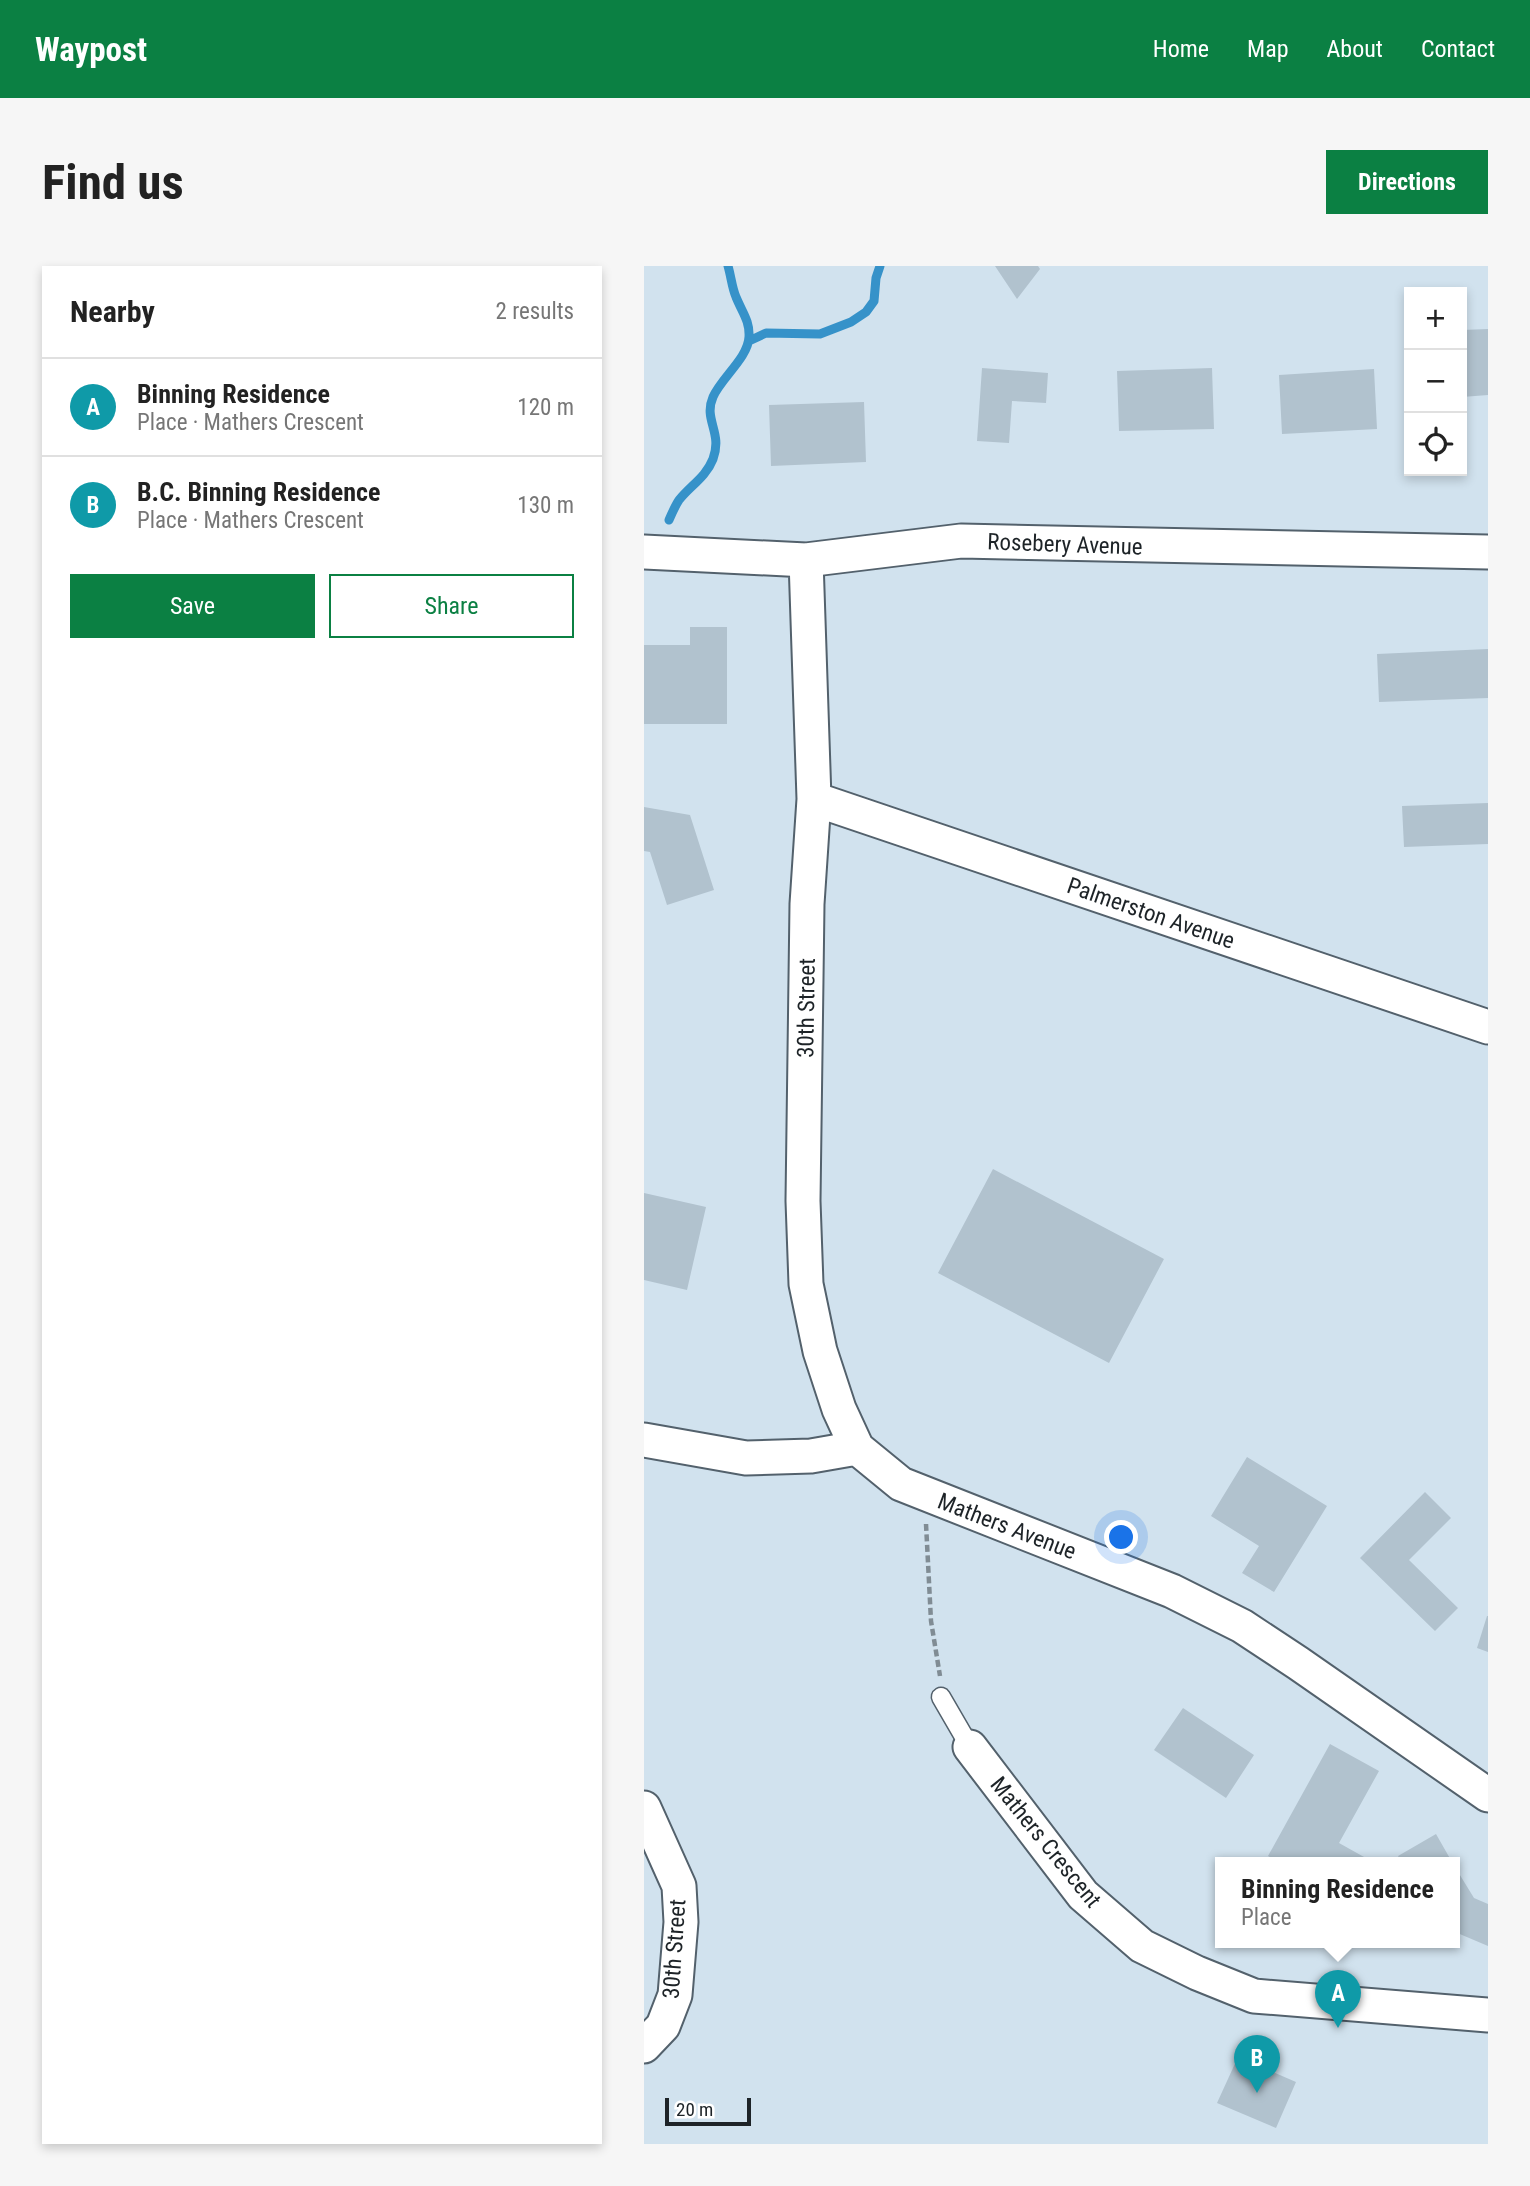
<!DOCTYPE html>
<html lang="en">
<head>
<meta charset="utf-8">
<style>
	:root { --surface:#fff; --page:#f6f6f6; --text:#222; --muted:#767676; --line:#e0e0e0; --accent:#0b8043 }
	body { margin:0; font-family:"Roboto Condensed",sans-serif; background:var(--page); color:var(--text) }
	.controls { position:absolute; right:21px; top:21px; display:grid; overflow:hidden; border-radius:0px; box-shadow:0 4px 10px #0003 }
	.controls button { width:63px; height:63px; display:grid; place-items:center; padding:0; border:0; border-bottom:2px solid var(--line); background:var(--surface); color:var(--text); font:35px sans-serif }
	.scale { position:absolute; left:21px; bottom:18px; width:86px; box-sizing:border-box; padding-left:7px; border:4px solid #1d2327; border-top:0; font-size:19px; line-height:24px; white-space:nowrap; color:#1d2327; -webkit-text-stroke:5px #fff; paint-order:stroke }
	.you { position:absolute; left:478px; top:1272px; width:24px; height:24px; margin:-18px; border:5px solid #fff; border-radius:50%; background:#1a73e8; box-shadow:0 0 0 10px #1a73e833 }
	.badge { display:grid; place-items:center; width:46px; height:46px; border-radius:50%; background:var(--accent); color:#fff; font-size:23px; font-weight:700 }
	.pin { position:absolute; translate:-50% -58px; filter:drop-shadow(0 2px 4px #0008) }
	.pin::after { content:''; position:absolute; top:37px; width:24px; height:21px; background:inherit; clip-path:polygon(0 0,100% 0,50% 100%) }
	.popup { position:absolute; left:571px; top:1591px; width:245px; height:91px; box-sizing:border-box; display:grid; place-content:center; border-radius:0px; background:var(--surface); filter:drop-shadow(0 2px 5px #0005); font-size:23px; white-space:nowrap; color:var(--muted) }
	.popup b { font-size:26px; color:var(--text) }
	.popup::after { content:''; position:absolute; left:50%; top:100%; margin-left:-14px; border:14px solid transparent; border-top-color:var(--surface) }
	.list { margin:0; padding:0; list-style:none }
	h2 { display:flex; justify-content:space-between; align-items:center; height:91px; margin:0; padding:0 28px; font-size:30px }
	h2 small { font-size:23px; font-weight:400; color:var(--muted) }
	.list li { display:grid; grid-template-columns:46px 1fr auto; gap:21px; align-items:center; box-sizing:border-box; height:98px; padding:0 28px; border-top:2px solid var(--line) }
	.list b { display:block; font-size:26px; white-space:nowrap }
	.list p { margin:0; font-size:23px; white-space:nowrap; color:var(--muted) }
	.list em { font-size:23px; font-style:normal; color:var(--muted) }
	.actions { display:flex; gap:14px; padding:21px 28px }
	.actions a { flex:1; padding:16px 0; border:2px solid var(--accent); border-radius:0px; text-align:center; font-size:24px; color:var(--accent) }
	.actions .main { background:var(--accent); color:#fff }
	.icon { flex:none; width:38px; height:38px; fill:none; stroke:currentColor; stroke-width:2; stroke-linecap:round; stroke-linejoin:round }
	.map { position:relative; flex:none; width:844px; height:1878px; overflow:hidden; border-radius:0px }
	header { display:flex; align-items:center; gap:42px; box-sizing:border-box; height:98px; padding:0 35px; background:var(--accent); color:#fff }
	header strong { font-size:33px }
	nav { display:flex; gap:38px; margin-inline-start:auto; font-size:24px }
	.intro { display:flex; align-items:center; justify-content:space-between; box-sizing:border-box; height:168px; padding:0 42px }
	h1 { margin:0; font-size:49px }
	.button { padding:18px 32px; border-radius:0px; background:var(--accent); color:#fff; font-size:24px; font-weight:700 }
	main { display:flex; gap:42px; padding:0 42px }
	aside { flex:1; background:var(--surface); border-radius:0px; box-shadow:0 4px 10px #0003 }
	.map>svg:first-child { display:block }
	.lines { fill:none; stroke-linecap:round; stroke-linejoin:round }
	.stream { stroke:#3692c9; stroke-width:9 }
	.building { fill:#b1c2ce }
	.service-casing { stroke:#53616c; stroke-width:21 }
	.minor-casing { stroke:#53616c; stroke-width:37 }
	.path { stroke:#808c94; stroke-width:4.5; stroke-dasharray:7 3.5; stroke-linecap:butt }
	.service { stroke:#fff; stroke-width:18 }
	.minor { stroke:#fff; stroke-width:33 }
	.labels { text-anchor:middle; stroke-width:5; stroke-linejoin:round; paint-order:stroke }
	.street-label { font-size:23px; fill:#1d2327; stroke:#fff }
</style>
</head>
<body>
<header>
<strong>Waypost</strong>
<nav><a>Home</a><a>Map</a><a>About</a><a>Contact</a></nav>
</header>
<div class="intro"><h1>Find us</h1><a class="button">Directions</a></div>
<main>
<aside>
<h2>Nearby<small>2 results</small></h2>
<ul class="list">
<li><span class="badge" style="background:#0f9aa8">A</span><div><b>Binning Residence</b><p>Place · Mathers Crescent</p></div><em>120 m</em></li>
<li><span class="badge" style="background:#0f9aa8">B</span><div><b>B.C. Binning Residence</b><p>Place · Mathers Crescent</p></div><em>130 m</em></li>
</ul>
<div class="actions"><a class="main">Save</a><a>Share</a></div>
</aside>
<div class="map">
<svg width="844" height="1878" viewBox="0 0 844 1878">
	<rect width="100%" height="100%" fill="#d1e2ee"/>
	<g class="lines">
		<!-- stream -->
		<path class="stream" d="M105 75 122 67 176 68 207 56 222 46 230 35 232 12 236 0
			M25 254C28 247 31 240 35 234 46 220 62 211 69 193 79 166 59 154 69 131 77 112 104 92 105 71 106 55 98 46 92 31 88 22 87 10 84 0"/>
	</g>
	<!-- building -->
	<path class="building" d="M351 0H394L396 3 373 33Z
		M844 63V129L818 131V64Z
		M338 102 404 107 402 137 368 135 365 177 333 175Z
		M568 102 570 163 475 165 473 105Z
		M730 103 733 163 638 168 635 109Z
		M220 136 222 196 127 200 125 139Z
		M46 361H83V458H0V379H46Z
		M844 383V432L735 436 733 388Z
		M844 537V578L760 581 758 540Z
		M0 541 46 549 70 624 23 639 6 586 0 585Z
		M349 903 520 993 465 1097 294 1007Z
		M0 927 62 941 43 1024 0 1014Z
		M603 1191 683 1240 630 1326 598 1307 615 1280 567 1250Z
		M781 1226 807 1252 765 1294 814 1342 791 1365 716 1292Z
		M843 1350H844V1386L833 1382Z
		M539 1442 610 1489 582 1532 510 1484Z
		M686 1478 735 1505 695 1577 729 1596H635L624 1590Z
		M792 1568 808 1596H757L754 1590Z
		M811 1601 830 1632 844 1638V1680L811 1666Z
		M594 1791 652 1816 632 1862 573 1837Z"/>
	<g class="lines">
		<defs>
			<path id="service" d="M297 1431 326 1481"/>
			<path id="minor" d="M0 286 162 294 317 275 844 286
				M162 294 170 533 163 638 159 935 162 1018 176 1085 195 1143 213 1182
				M170 533 844 761
				M0 1174 102 1192 167 1190 213 1182 257 1218 528 1325 598 1360 654 1397 844 1529
				M326 1481 439 1629 498 1680 553 1707 610 1730 844 1749
				M0 1542 35 1620 37 1656 31 1729 19 1760 0 1780"/>
		</defs>
		<!-- service casing -->
		<use href="#service" class="service-casing"/>
		<!-- minor casing -->
		<use href="#minor" class="minor-casing"/>
		<!-- path -->
		<path class="path" d="M282 1258 287 1355 296 1410"/>
		<!-- service -->
		<use href="#service" class="service"/>
		<!-- minor -->
		<use href="#minor" class="minor"/>
	</g>
	<g class="labels">
		<!-- street labels -->
		<g class="street-label">
			<text transform="translate(421 278) rotate(2)" y="8">Rosebery Avenue</text>
			<text transform="translate(507 647) rotate(19)" y="8">Palmerston Avenue</text>
			<text transform="translate(162 742) rotate(-89)" y="8">30th Street</text>
			<text transform="translate(363 1260) rotate(21)" y="8">Mathers Avenue</text>
			<text transform="translate(402 1576) rotate(51)" y="8">Mathers Crescent</text>
			<text transform="translate(30 1683) rotate(-86)" y="8">30th Street</text>
		</g>
	</g>
</svg>
<div class="controls">
<button>+</button>
<button>−</button>
<button><svg class="icon" aria-label="locate" viewBox="0 0 24 24"><circle cx="12" cy="12" r="6"/><path d="M12 2v4M12 18v4M2 12h4M18 12h4"/></svg></button>
</div>
<div class="scale">20 m</div>
<div class="you"></div>
<div class="pin badge" style="left:694px;top:1762px;background:#0f9aa8">A</div>
<div class="popup"><b>Binning Residence</b>Place</div>
<div class="pin badge" style="left:613px;top:1827px;background:#0f9aa8">B</div>
</div>
</main>
</body>
</html>
